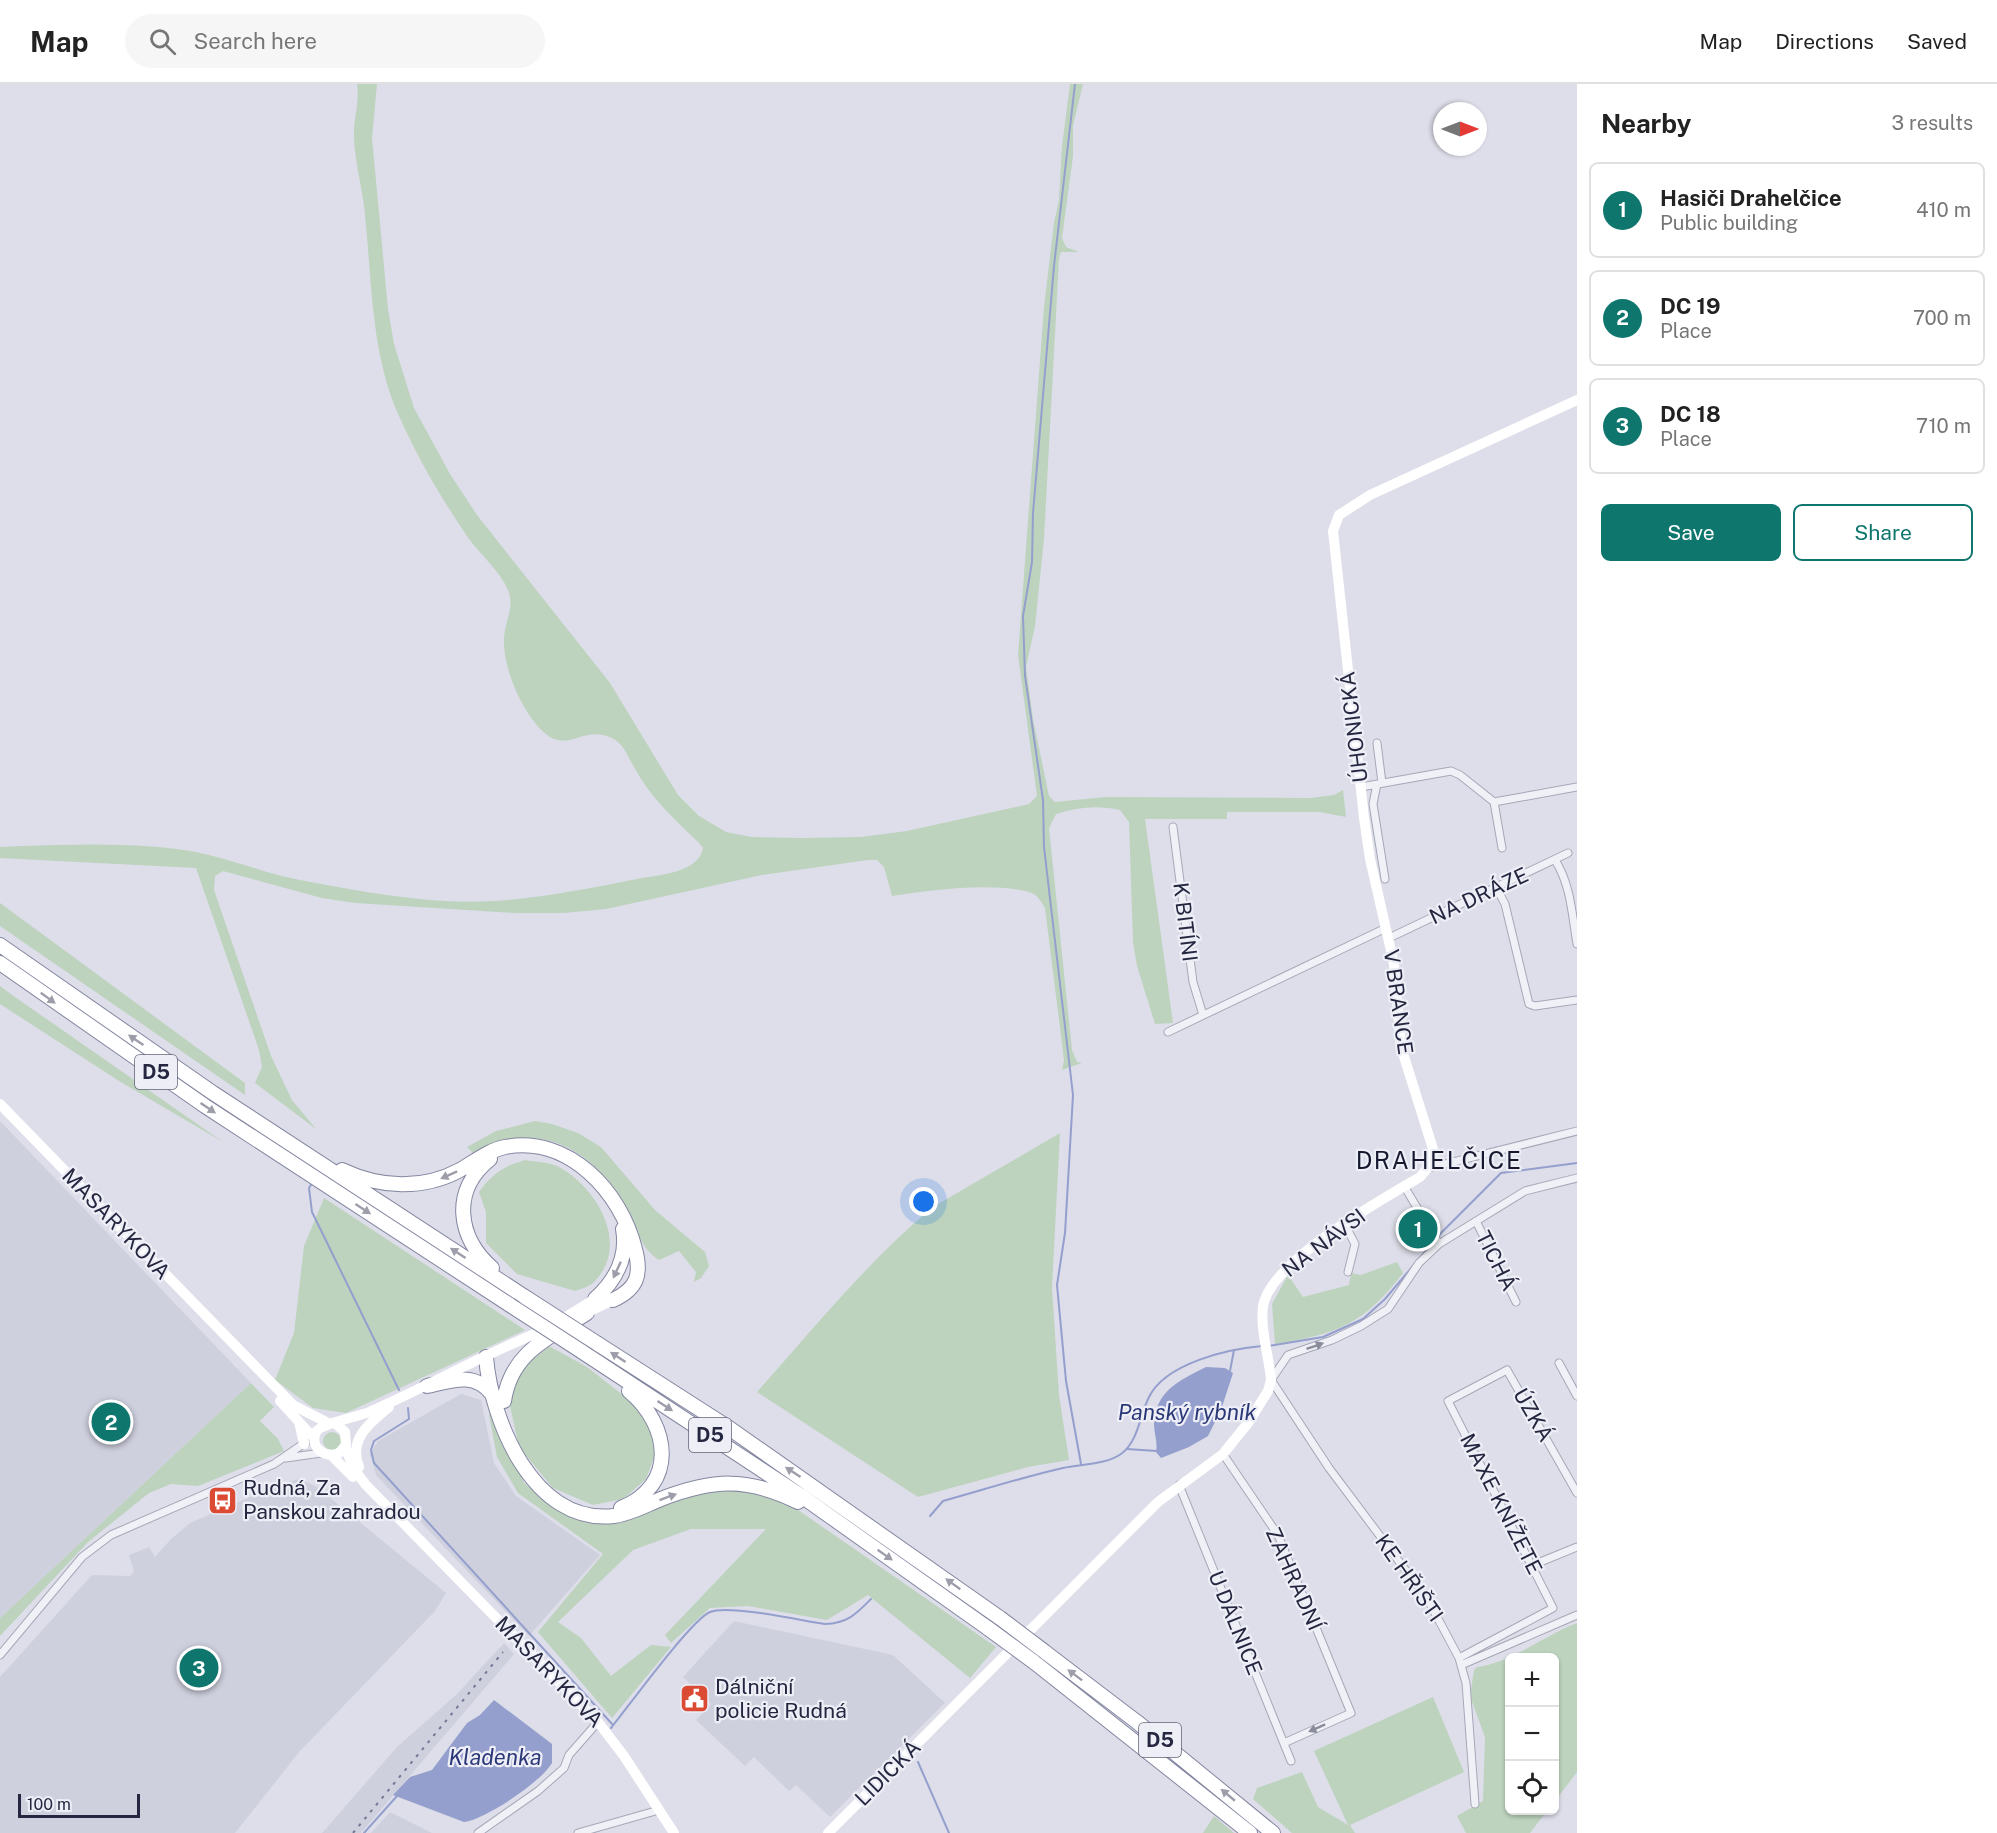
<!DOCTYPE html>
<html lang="en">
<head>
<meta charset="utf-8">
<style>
	:root { --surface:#fff; --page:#f6f6f6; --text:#222; --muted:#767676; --line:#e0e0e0; --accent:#0f766e }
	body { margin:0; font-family:"Public Sans",sans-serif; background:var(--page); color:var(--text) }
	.controls { position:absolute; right:18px; bottom:18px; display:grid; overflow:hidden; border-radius:9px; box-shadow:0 2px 4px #0004 }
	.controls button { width:54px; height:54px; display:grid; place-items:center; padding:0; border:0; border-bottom:2px solid var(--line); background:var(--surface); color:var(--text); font:30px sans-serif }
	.compass { position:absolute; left:1433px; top:18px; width:54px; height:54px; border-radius:50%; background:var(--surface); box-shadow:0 2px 4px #0004; rotate:90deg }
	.scale { position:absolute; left:18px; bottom:15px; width:122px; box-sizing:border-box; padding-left:6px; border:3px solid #252741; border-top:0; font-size:16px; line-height:21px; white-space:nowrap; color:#252741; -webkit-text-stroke:4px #edeef6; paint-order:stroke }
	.you { position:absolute; left:924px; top:1118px; width:21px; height:21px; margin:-15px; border:4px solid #fff; border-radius:50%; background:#1a73e8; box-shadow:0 0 0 9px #1a73e833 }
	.badge { display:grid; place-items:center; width:39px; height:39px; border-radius:50%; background:var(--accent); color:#fff; font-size:20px; font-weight:700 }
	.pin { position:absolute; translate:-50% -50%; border:3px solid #fff; box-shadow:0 2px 6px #0006 }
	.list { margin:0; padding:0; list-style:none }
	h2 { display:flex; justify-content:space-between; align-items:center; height:78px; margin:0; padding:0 24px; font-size:26px }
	h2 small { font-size:20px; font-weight:400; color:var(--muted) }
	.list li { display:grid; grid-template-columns:39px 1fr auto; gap:18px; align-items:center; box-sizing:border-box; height:96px; margin:0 12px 12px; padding:0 12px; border:2px solid var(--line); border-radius:9px }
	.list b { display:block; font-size:22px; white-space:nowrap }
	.list p { margin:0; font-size:20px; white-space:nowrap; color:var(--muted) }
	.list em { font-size:20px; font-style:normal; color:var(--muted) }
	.actions { display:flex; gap:12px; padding:18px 24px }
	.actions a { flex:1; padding:14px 0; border:2px solid var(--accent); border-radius:9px; text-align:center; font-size:21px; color:var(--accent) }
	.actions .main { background:var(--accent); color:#fff }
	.icon { flex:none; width:33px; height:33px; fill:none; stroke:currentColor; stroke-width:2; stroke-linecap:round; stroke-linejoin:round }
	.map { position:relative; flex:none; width:1577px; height:1749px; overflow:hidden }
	header { display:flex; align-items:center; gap:36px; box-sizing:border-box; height:84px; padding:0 30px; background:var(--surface); border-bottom:2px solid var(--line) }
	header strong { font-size:28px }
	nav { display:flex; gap:33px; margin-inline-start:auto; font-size:21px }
	.search { width:420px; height:54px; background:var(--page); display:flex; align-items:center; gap:15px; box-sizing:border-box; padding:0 21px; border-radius:33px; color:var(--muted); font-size:22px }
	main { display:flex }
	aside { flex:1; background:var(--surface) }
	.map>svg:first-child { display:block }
	.built { fill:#cfd0de }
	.green { fill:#bdd3be }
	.water { fill:#949fcd }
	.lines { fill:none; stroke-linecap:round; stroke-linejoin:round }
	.stream { stroke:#949fcd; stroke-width:2 }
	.minor-casing { stroke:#a6a7b7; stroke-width:9 }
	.motorway-casing { stroke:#8386a1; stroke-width:16 }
	.minor { stroke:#f0f1f6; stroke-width:7 }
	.secondary { stroke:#fff; stroke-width:10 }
	.motorway { stroke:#fff; stroke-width:14 }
	.rail { stroke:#757894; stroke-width:2; stroke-dasharray:3 6; stroke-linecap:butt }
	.motorway-bridge-casing { stroke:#8386a1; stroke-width:16; stroke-linecap:butt }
	.motorway-bridge { stroke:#fff; stroke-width:14 }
	.oneway { fill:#9d9eaa }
	.oneway2 { fill:#8a8c9c }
	.labels { text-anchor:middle; stroke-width:4.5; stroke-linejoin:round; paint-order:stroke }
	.shield { fill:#edeef6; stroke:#616377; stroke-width:1.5 }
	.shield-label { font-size:20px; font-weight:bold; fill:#252741 }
	.street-label { font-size:21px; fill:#252741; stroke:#edeef6 }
	.poi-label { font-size:21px; fill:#252741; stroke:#edeef6; text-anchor:start }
	.water-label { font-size:22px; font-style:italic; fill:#2b3878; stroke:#edeef6 }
	.quarter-label { font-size:24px; letter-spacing:1.5px; fill:#171931; stroke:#edeef6 }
</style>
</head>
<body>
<header>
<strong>Map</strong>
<div class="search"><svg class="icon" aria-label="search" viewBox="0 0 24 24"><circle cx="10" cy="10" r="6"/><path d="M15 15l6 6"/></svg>Search here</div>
<nav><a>Map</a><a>Directions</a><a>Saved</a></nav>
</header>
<main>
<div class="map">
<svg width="1577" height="1749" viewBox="0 0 1577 1749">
	<rect width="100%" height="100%" fill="#dddee9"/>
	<!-- built -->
	<path class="built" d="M0 1037 251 1299 0 1534Z
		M461 1310 481 1316 494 1379 516 1412 600 1471 529 1552 376 1391 370 1370 378 1357Z
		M300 1395 317 1403 446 1509 435 1527 300 1667 235 1749H0V1593L92 1491 130 1492 134 1487 129 1471 149 1463 155 1473 171 1455 190 1439 283 1399Z
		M734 1537 893 1571 945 1619 830 1733 796 1701 789 1707 754 1673 745 1682 696 1636 711 1620 683 1593Z
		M504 1559 514 1570 361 1749H322L397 1663 457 1610Z
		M390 1728 432 1749H371Z"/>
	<!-- green -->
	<path class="green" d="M357 0H377L372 54 388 225 394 260 414 324 450 390 477 431 610 599 678 711 699 732 726 748 751 753 802 754 861 753 907 747 1029 720 1037 712 1018 571 1044 223 1054 139 1059 116 1062 62 1070 0H1083L1073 42V72L1062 154 1066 163 1079 168H1061L1059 175 1044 455 1035 542 1026 583 1033 635 1049 712 1055 718 1105 713 1311 714 1334 711 1343 706 1346 733 1320 728H1227V735H1145L1173 939 1155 940 1137 882 1133 858 1129 738 1120 726C1098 721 1077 723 1056 730L1049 744 1072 966 1077 978 1082 979 1062 986 1064 976 1045 824C1041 817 1037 810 1029 808 992 798 930 806 892 812L884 783 877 776H868L762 791 606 825 564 829H514L355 819 322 814 223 787 215 792 214 806 271 972 292 1016 316 1045 255 999 262 983 259 966 196 784 0 774V763C58 761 119 758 177 765 219 770 259 788 300 796 364 808 429 821 494 817 542 814 591 804 637 795 658 791 699 789 703 764L699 759C674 735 650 713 634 683 628 673 624 660 612 654 578 638 565 680 532 635 517 615 503 580 504 555 505 537 515 522 508 506 500 487 481 471 469 455 443 417 418 375 399 332 371 270 372 198 365 131 363 106 355 80 354 54 353 36 360 18 357 0Z
		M0 819 245 999V1011L0 842Z
		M0 902 15 913 223 1058 119 997 0 920Z
		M535 1037 552 1040 578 1049 601 1063 655 1126 705 1168 709 1182 701 1194 694 1198 696 1188 679 1167 659 1176C639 1162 640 1150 630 1130 611 1090 570 1051 523 1054 505 1056 490 1063 475 1071L467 1063 496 1047Z
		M1060 1049 1052 1204 1059 1311 1069 1376 1028 1383 918 1413 757 1308C814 1244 867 1178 933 1123Z
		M525 1076C535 1078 548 1078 557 1082 595 1101 631 1159 595 1197 591 1202 581 1205 575 1207L517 1190 486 1159V1128L479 1108C492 1090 504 1082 525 1076Z
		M324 1114 525 1246 346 1329 313 1324 275 1296 294 1249 304 1162Z
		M1397 1178 1403 1189C1363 1241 1337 1250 1275 1260L1272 1220 1288 1191 1303 1213 1349 1201 1351 1189 1361 1191Z
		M549 1262 587 1283 646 1329 657 1365 646 1395 623 1415 593 1421 553 1404 519 1363 510 1322 517 1288Z
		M251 1299 274 1323 260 1337 278 1355 284 1367 198 1402 171 1400 149 1409 88 1458 0 1552V1534Z
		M491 1324 524 1399 559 1427 579 1434 710 1405 742 1404 788 1419 996 1563 970 1594 868 1511 827 1536 748 1522 710 1524 671 1559 665 1551 766 1445H691L633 1466 558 1538 581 1554 611 1592 651 1561 671 1563 612 1634 538 1548 603 1470 518 1409 497 1373 489 1331Z
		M323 1357a9 9 0 1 1 18 0a9 9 0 1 1-18 0Z
		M1577 1539V1688L1555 1717 1554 1574H1510V1726L1547 1727 1530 1749H1466L1457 1732 1483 1717 1485 1653 1470 1612 1474 1586 1477 1583C1513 1578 1543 1552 1577 1539Z
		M1433 1613 1464 1688 1350 1741 1355 1749H1292L1253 1715 1257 1704 1302 1688 1318 1723 1348 1741 1314 1667Z
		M1214 1732 1234 1749H1203Z"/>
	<!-- water -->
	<path class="water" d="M1206 1283 1225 1284 1233 1289 1221 1326 1208 1352 1189 1363 1161 1374 1156 1368C1158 1358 1154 1350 1154 1340 1156 1306 1179 1297 1206 1283Z
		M494 1616 552 1660V1679C541 1698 486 1735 464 1738L393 1711 410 1693 432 1686 467 1639 480 1631Z"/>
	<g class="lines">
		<!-- stream -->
		<path class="stream" d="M1075 0 1054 182 1033 429 1032 478 1023 532 1025 592 1043 716 1044 763 1073 1011 1065 1149 1057 1201 1066 1297 1081 1380
			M312 1099 309 1104 312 1128 399 1306
			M1268 1262 1323 1253 1363 1235 1385 1215 1441 1149 1501 1089 1577 1079
			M1230 1287 1234 1266
			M408 1324 409 1335 374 1357 371 1366 374 1379 613 1641
			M1127 1365 1157 1367
			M930 1432 943 1417C983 1406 1023 1393 1063 1384 1081 1380 1105 1381 1121 1370 1138 1358 1140 1331 1149 1313 1166 1279 1228 1265 1262 1262
			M611 1644C628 1623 691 1536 710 1528 728 1520 803 1537 825 1540 848 1539 856 1530 871 1515
			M918 1678 949 1749
			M364 1749 397 1712"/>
		<defs>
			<path id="minor" d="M1377 659 1382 699
				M1377 700 1373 720 1385 795
				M1361 703 1451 687 1460 691 1494 718 1577 703
				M1494 718 1502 764
				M1173 743 1193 898 1203 931
				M1555 776C1571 801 1572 831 1577 860
				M1497 805 1505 820 1529 920 1535 922 1577 916
				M1389 854 1568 769
				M1168 948 1386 844
				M1429 1084 1577 1047
				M1404 1102 1439 1160
				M1476 1137 1516 1218
				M1345 1141 1355 1160 1348 1188
				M1559 1279 1577 1312
				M1223 1370 1278 1451 1351 1629 1284 1659
				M286 1374 321 1369
				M1179 1401 1291 1677
				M1533 1481 1577 1463
				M0 1571 82 1473 111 1451 274 1380 306 1358
				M1459 1574 1553 1524 1448 1317 1507 1286 1577 1409
				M1461 1581 1577 1531
				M1475 1720 1466 1599 1459 1574 1428 1516 1329 1384 1271 1296 1288 1271 1332 1256 1361 1242 1388 1225 1419 1179 1439 1160 1525 1107 1577 1094
				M478 1749 538 1707 564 1684 569 1671 598 1638
				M578 1749 659 1726"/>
			<path id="motorway" d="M0 861 213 1009 525 1213
				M0 879 205 1022 510 1221
				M490 1075C451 1106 457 1153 492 1184
				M342 1086C380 1104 423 1106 460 1086 474 1078 489 1066 505 1063 569 1051 621 1108 635 1165 642 1191 637 1205 613 1216
				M595 1215C616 1196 628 1173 623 1145
				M598 1260 729 1344 1000 1534
				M581 1267 800 1411 989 1545
				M486 1273C491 1336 533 1441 614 1432 630 1430 646 1421 661 1415 713 1395 747 1393 798 1418
				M427 1302C451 1297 474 1287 492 1310
				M504 1317C511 1268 549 1254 587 1229
				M621 1424C678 1401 670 1341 629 1307
				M1045 1568 1137 1638 1273 1749
				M1034 1578 1250 1749"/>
		</defs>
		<!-- minor casing -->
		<use href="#minor" class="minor-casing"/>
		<!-- motorway casing -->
		<use href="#motorway" class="motorway-casing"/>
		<!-- minor -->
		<use href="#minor" class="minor"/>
		<!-- secondary -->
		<path class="secondary" d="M0 1020 293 1321 328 1339
			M580 1232 613 1216
			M556 1239 595 1215
			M280 1317 312 1352
			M299 1338 304 1360
			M336 1340 345 1348 346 1361 339 1369C326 1375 309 1364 316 1348 320 1340 357 1333 369 1328 431 1301 489 1267 552 1243
			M345 1363 354 1385 366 1401 598 1638 624 1672 674 1749
			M331 1371 353 1393
			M359 1383C348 1356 369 1339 389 1323
			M828 1749 1158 1418 1223 1370 1248 1339 1268 1307 1271 1296C1269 1272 1260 1246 1263 1222 1270 1178 1382 1115 1420 1093L1432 1079 1433 1065 1401 963 1394 880 1370 775 1364 734 1333 447 1339 431 1370 411 1577 316"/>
		<!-- motorway -->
		<use href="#motorway" class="motorway"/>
		<!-- rail -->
		<path class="rail" d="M353 1749 503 1568"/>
		<defs>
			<path id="motorway-bridge" d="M525 1213 598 1260
				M510 1221 581 1267
				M1000 1534 1045 1568
				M989 1545 1034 1578"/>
		</defs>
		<!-- motorway-bridge casing -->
		<use href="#motorway-bridge" class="motorway-bridge-casing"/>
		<!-- motorway-bridge -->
		<use href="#motorway-bridge" class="motorway-bridge"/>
	</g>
	<!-- one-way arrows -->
	<defs><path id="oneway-solid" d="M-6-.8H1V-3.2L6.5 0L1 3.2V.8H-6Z" transform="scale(1.5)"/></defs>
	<g class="oneway">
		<use href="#oneway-solid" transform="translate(48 914) rotate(36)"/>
		<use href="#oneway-solid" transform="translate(136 956) rotate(-146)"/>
		<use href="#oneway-solid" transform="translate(208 1024) rotate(34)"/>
		<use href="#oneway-solid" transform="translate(449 1091) rotate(156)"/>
		<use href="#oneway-solid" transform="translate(363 1125) rotate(33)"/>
		<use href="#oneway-solid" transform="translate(458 1169) rotate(-147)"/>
		<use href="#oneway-solid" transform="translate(617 1186) rotate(115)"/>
		<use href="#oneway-solid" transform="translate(618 1273) rotate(-147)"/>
		<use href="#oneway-solid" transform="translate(665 1322) rotate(33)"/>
		<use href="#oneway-solid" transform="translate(793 1388) rotate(-147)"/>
		<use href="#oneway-solid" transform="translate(668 1413) rotate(-20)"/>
		<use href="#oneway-solid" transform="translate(885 1471) rotate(35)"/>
		<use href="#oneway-solid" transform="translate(953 1500) rotate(-144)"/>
		<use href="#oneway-solid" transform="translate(1075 1591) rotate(-143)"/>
		<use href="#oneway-solid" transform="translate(1228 1711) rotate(-140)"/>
	</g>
	<g class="oneway2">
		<use href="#oneway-solid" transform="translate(1315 1262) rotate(-19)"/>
		<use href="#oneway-solid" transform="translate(1317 1644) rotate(156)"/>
	</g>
	<!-- icons -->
	<defs>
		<symbol id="bus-square" viewBox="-11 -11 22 22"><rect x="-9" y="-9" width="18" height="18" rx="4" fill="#db4b34" stroke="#edeef6"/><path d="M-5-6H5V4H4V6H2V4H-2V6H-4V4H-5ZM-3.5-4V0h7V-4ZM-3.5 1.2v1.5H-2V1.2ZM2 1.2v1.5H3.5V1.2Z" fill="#fff"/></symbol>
		<symbol id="civic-square" viewBox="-11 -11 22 22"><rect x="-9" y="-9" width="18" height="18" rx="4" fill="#db4b34" stroke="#edeef6"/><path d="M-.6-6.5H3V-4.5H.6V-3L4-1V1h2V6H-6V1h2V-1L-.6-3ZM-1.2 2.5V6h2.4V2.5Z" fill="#fff"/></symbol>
	</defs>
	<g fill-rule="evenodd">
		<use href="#bus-square" x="206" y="1400" width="33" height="33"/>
		<use href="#civic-square" x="678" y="1598" width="33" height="33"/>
	</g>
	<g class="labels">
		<!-- shield labels -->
		<g class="shield">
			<rect x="135" y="971" width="42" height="34" rx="4.5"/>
			<rect x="689" y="1334" width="42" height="34" rx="4.5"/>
			<rect x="1139" y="1639" width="42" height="34" rx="4.5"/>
		</g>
		<g class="shield-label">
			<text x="156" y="995">D5</text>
			<text x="710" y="1358">D5</text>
			<text x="1160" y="1663">D5</text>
		</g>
		<!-- street labels -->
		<g class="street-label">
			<text transform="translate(1354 643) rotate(-97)" y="7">ÚHONICKÁ</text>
			<text transform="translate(1479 812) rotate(-25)" y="7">NA DRÁZE</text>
			<text transform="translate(1185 838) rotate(83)" y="7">K BITÍNI</text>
			<text transform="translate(1398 918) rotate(82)" y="7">V BRANCE</text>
			<text transform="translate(116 1140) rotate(46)" y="7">MASARYKOVA</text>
			<text transform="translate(1324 1159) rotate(-37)" y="7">NA NÁVSI</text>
			<text transform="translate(1496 1177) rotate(63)" y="7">TICHÁ</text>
			<text transform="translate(1533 1331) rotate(60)" y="7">ÚZKÁ</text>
			<text transform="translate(1501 1420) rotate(63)" y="7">MAXE KNÍŽETE</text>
			<text transform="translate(1409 1494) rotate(55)" y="7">KE HŘIŠTI</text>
			<text transform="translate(1294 1495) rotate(66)" y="7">ZAHRADNÍ</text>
			<text transform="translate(1235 1539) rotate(68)" y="7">U DÁLNICE</text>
			<text transform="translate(549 1588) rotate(46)" y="7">MASARYKOVA</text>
			<text transform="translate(888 1689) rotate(-45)" y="7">LIDICKÁ</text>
		</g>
		<!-- poi labels -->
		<g class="poi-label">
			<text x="243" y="1411">Rudná, Za<tspan x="243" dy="24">Panskou zahradou</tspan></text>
			<text x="715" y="1610">Dálniční<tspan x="715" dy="24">policie Rudná</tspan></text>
		</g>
		<!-- water labels -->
		<g class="water-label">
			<text x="1187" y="1336">Panský rybník</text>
			<text x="495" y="1681">Kladenka</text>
		</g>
		<!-- quarter labels -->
		<g class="quarter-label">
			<text x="1439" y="1085">DRAHELČICE</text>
		</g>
	</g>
</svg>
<div class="controls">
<button>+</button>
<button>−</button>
<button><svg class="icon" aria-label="locate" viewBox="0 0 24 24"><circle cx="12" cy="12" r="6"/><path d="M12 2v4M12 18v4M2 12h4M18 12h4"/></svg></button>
</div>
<svg class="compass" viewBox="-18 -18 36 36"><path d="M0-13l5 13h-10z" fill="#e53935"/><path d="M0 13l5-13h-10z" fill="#767676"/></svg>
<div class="scale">100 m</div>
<div class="you"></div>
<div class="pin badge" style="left:1418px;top:1145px">1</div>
<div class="pin badge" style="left:111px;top:1338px">2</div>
<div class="pin badge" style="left:199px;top:1584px">3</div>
</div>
<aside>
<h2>Nearby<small>3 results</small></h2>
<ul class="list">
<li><span class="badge">1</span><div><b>Hasiči Drahelčice</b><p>Public building</p></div><em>410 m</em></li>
<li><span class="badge">2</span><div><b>DC 19</b><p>Place</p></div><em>700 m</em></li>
<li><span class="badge">3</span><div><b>DC 18</b><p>Place</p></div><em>710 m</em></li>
</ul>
<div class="actions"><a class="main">Save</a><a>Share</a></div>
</aside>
</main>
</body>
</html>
